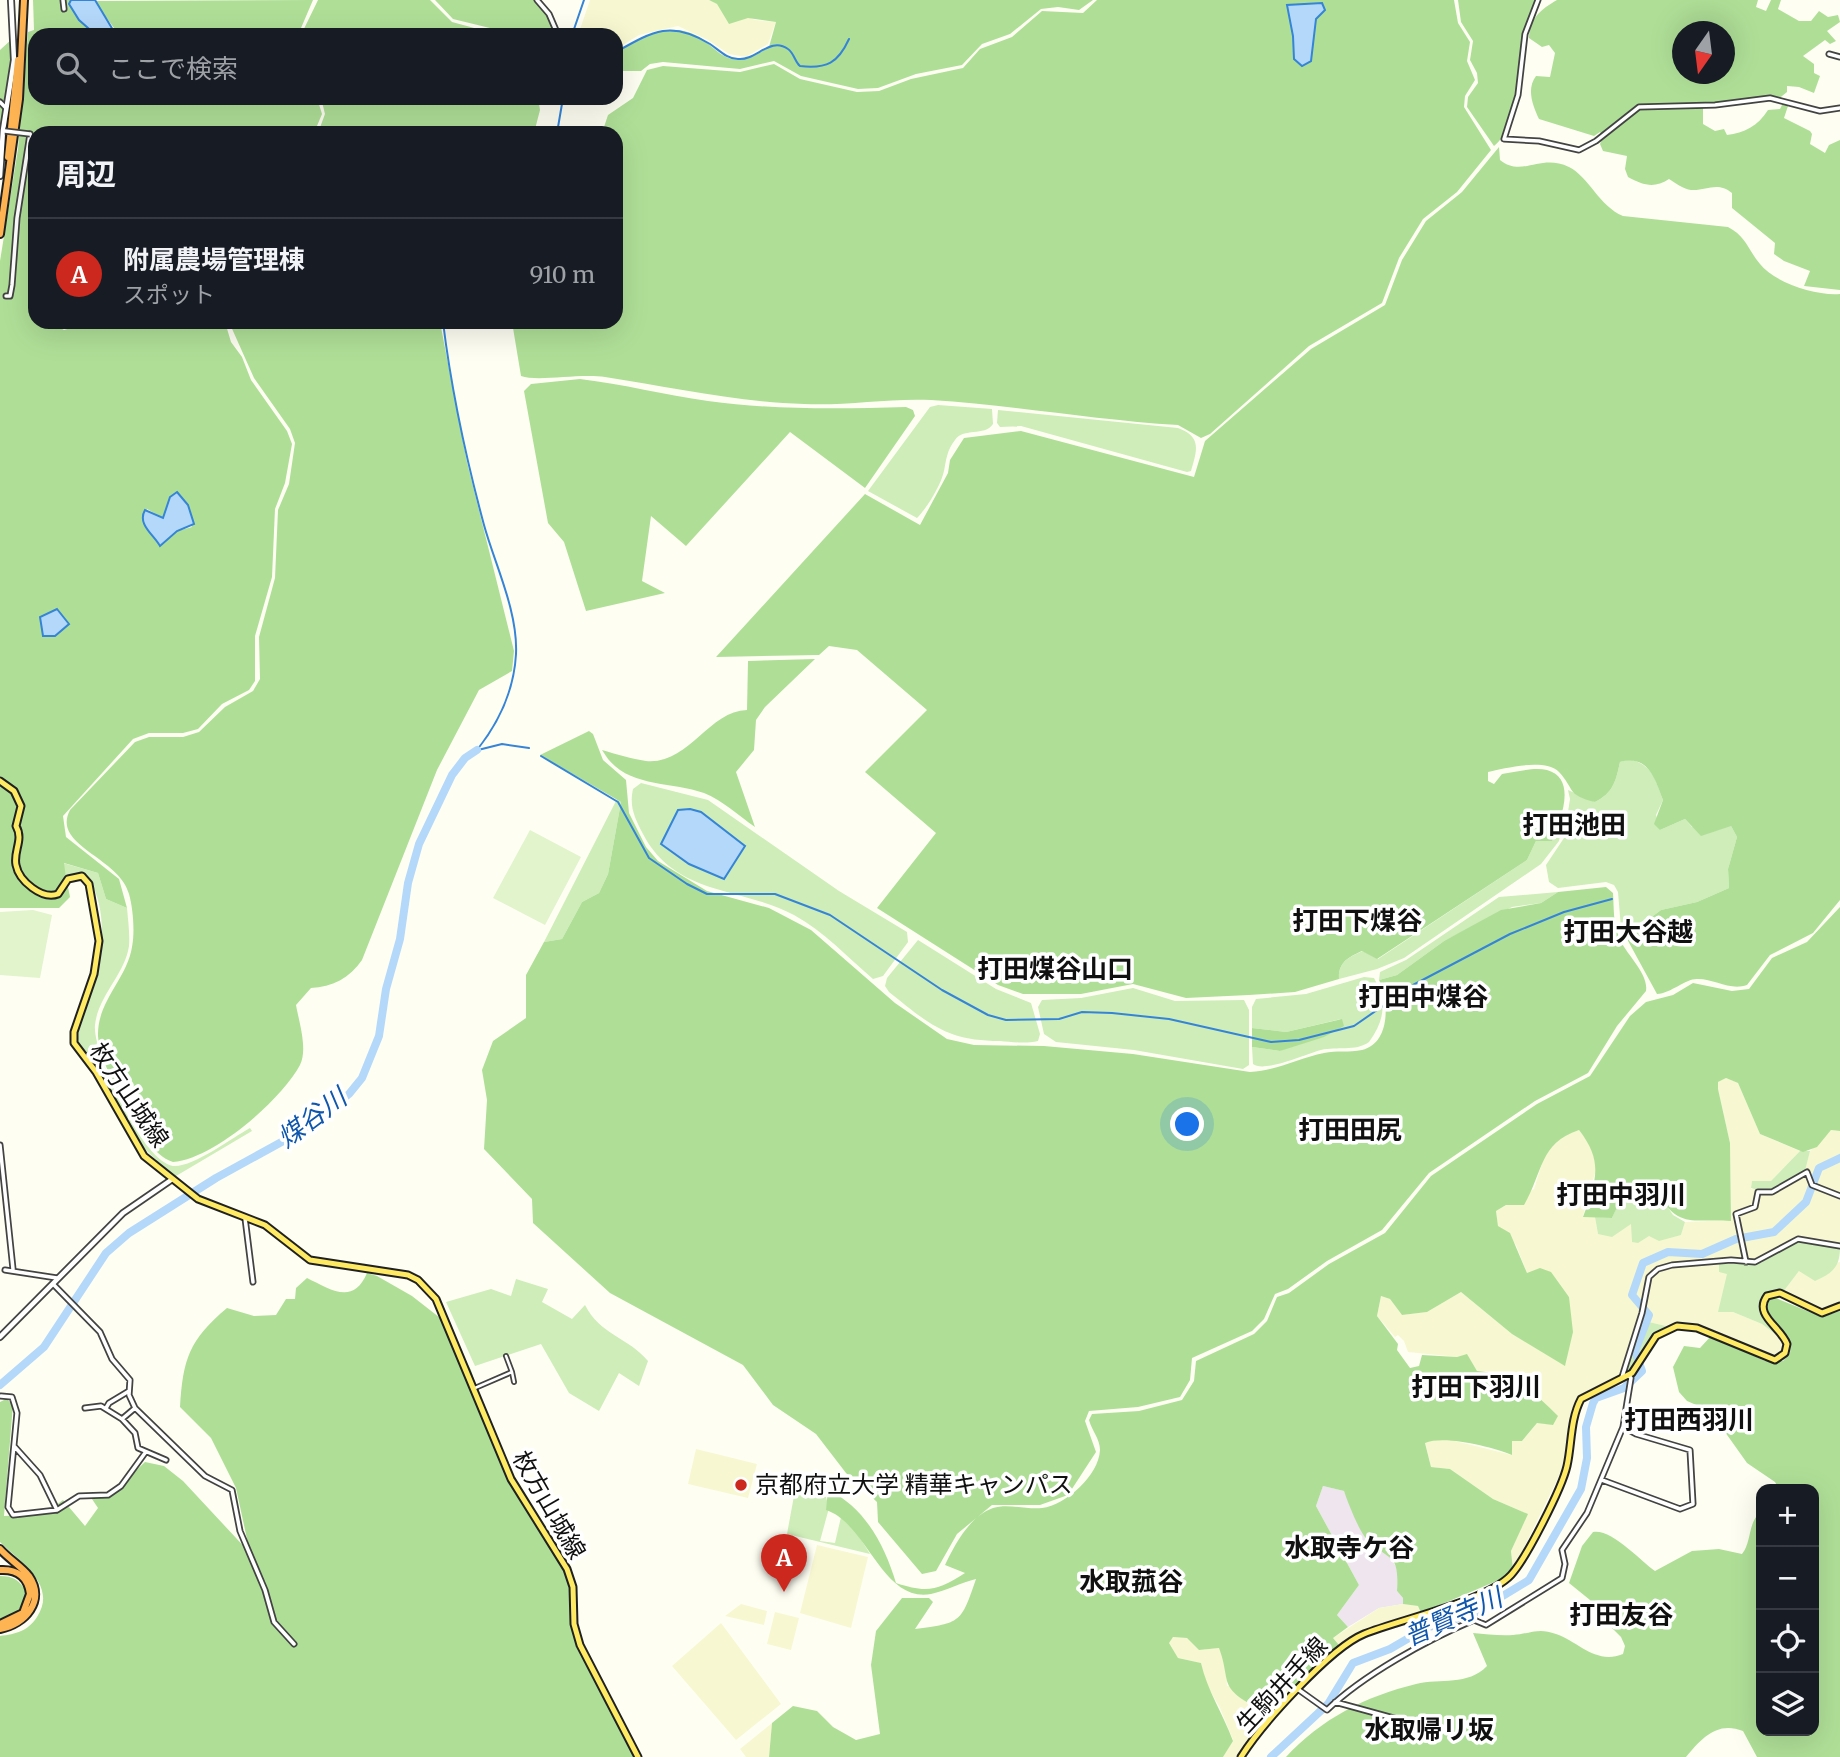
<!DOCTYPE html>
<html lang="ja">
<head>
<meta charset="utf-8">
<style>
	:root { --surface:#171b24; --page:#242831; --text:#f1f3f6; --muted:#9ea1a6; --line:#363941; --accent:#cc281d }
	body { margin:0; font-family:Merriweather,"Noto Sans JP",serif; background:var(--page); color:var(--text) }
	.controls { position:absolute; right:21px; bottom:21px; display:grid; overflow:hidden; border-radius:14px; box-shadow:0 7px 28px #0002 }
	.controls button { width:63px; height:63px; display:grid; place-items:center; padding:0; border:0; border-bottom:2px solid var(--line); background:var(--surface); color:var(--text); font:35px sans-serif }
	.compass { position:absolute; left:1672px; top:21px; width:63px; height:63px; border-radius:50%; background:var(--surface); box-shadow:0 7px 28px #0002; rotate:194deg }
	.you { position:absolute; left:1188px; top:1125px; width:24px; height:24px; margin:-18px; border:5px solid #fff; border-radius:50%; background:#1a73e8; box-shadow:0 0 0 10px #1a73e833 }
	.badge { display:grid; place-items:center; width:46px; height:46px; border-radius:50%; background:var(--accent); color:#fff; font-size:23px; font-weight:700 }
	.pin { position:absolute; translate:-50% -58px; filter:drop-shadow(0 2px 4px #0008) }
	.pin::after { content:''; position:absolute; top:37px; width:24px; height:21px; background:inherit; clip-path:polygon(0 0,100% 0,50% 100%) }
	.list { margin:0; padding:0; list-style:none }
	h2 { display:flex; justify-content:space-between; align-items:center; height:91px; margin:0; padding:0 28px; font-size:30px }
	h2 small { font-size:23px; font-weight:400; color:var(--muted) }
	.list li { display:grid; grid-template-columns:46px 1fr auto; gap:21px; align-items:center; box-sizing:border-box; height:112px; padding:0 28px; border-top:2px solid var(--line) }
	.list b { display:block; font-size:26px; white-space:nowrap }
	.list p { margin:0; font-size:23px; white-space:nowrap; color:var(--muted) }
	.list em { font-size:23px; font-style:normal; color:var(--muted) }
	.icon { flex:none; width:38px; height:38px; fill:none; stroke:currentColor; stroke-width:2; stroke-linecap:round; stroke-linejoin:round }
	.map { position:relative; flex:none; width:1840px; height:1757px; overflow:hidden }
	.search { position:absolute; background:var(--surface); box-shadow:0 7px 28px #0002; left:28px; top:28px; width:595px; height:77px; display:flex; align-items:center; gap:18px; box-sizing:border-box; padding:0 24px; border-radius:21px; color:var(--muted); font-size:26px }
	.panel { position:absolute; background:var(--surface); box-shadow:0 7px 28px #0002; left:28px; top:126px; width:595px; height:203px; border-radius:21px }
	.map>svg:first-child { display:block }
	.industrial { fill:#efe5ef }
	.farmland { fill:#f7f8d1 }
	.green { fill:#ceedb9 }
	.forest { fill:#afdf97; fill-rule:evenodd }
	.pitch { fill:#e1f4cc }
	.water { fill:#b4d8fa; stroke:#3584d7; stroke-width:2 }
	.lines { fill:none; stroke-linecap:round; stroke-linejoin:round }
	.stream { stroke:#3584d7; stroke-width:2 }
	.river { stroke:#b4d8fa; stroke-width:8 }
	.pedestrian-casing { stroke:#434343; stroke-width:6 }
	.minor-casing { stroke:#434343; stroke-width:7 }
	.tertiary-casing { stroke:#434343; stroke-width:8 }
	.primary-casing { stroke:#212121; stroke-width:9 }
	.motorway-casing { stroke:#212121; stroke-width:10 }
	.pedestrian { stroke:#fff; stroke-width:2.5 }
	.minor { stroke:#fff; stroke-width:3.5 }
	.tertiary { stroke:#fff; stroke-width:4.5 }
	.primary { stroke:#ffeb63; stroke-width:5 }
	.motorway { stroke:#feb453; stroke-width:6 }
	.minor-bridge-casing { stroke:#434343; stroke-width:7; stroke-linecap:butt }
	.minor-bridge { stroke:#fff; stroke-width:3.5 }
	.poi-dot { fill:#cc281d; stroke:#fff; stroke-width:2.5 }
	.labels { text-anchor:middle; stroke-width:7; stroke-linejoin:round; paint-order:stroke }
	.street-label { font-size:24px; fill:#101010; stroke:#fff }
	.poi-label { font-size:24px; fill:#101010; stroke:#fff; text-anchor:start }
	.neighbourhood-label { font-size:26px; font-weight:bold; fill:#101010; stroke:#fff }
	.water-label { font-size:26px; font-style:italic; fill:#0f56ad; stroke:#fff }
</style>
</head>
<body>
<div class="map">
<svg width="1840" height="1757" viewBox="0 0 1840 1757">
	<rect width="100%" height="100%" fill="#fffef3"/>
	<!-- industrial -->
	<path class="industrial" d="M1323 1486 1344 1491 1366 1540 1389 1555 1398 1570 1397 1591 1403 1598V1604L1379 1608 1348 1627 1337 1615 1359 1585 1316 1506Z"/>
	<!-- farmland -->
	<path class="farmland" d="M590 0H709L755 20 776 22 768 44 746 57 729 54 708 40 678 26 639 35 616 49V35H578Z
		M1726 1078 1738 1083 1760 1134 1800 1151 1771 1181H1752L1751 1189 1772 1191 1805 1171 1810 1151 1831 1130 1840 1131V1244L1798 1238 1755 1261 1671 1263 1651 1271 1621 1376 1587 1391 1576 1402 1563 1468 1513 1570 1511 1551 1527 1514 1493 1499 1450 1469 1431 1467 1425 1442 1435 1439 1455 1441 1512 1455V1440L1522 1441 1537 1423 1495 1372 1477 1371 1467 1355 1457 1357 1408 1352 1404 1341 1398 1335 1395 1337 1377 1316 1381 1296 1390 1299 1402 1315 1427 1312 1461 1292 1512 1334 1566 1364 1569 1297 1556 1282 1527 1273 1516 1245 1498 1226 1496 1211 1534 1189 1545 1154 1564 1135 1579 1130 1592 1147 1597 1166 1583 1216 1595 1217 1598 1234H1614L1631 1223 1649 1236 1681 1235 1685 1222 1731 1220 1730 1143 1718 1089V1082Z
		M1840 1262V1303L1830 1309 1820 1310 1783 1292 1799 1271Z
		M1719 1264V1271L1727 1273 1733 1312 1762 1324 1783 1340V1352L1775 1357 1691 1323 1666 1326 1640 1320 1650 1277 1658 1270 1672 1266Z
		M696 1449 757 1464 748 1498 688 1484Z
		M817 1545 868 1557 851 1628 800 1613Z
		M741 1604 767 1611 764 1625 725 1616Z
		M1403 1604 1418 1606 1421 1613 1366 1630 1339 1645 1333 1638 1379 1608Z
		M775 1612 799 1618 791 1650 767 1644Z
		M721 1623 781 1704 736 1740 672 1666Z
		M1173 1637 1187 1638 1199 1650 1220 1648 1226 1665 1227 1686 1282 1684 1292 1692 1238 1757H1223L1233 1740 1220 1708 1205 1682 1201 1663 1178 1658 1168 1643Z
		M772 1723 769 1757H746L740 1749Z"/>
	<!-- green -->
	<path class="green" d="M938 405 992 409 993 424C984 437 964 427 955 440 947 450 946 460 944 471 941 485 927 508 917 518L868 491 930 407Z
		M998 410 1178 428C1202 437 1197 450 1191 471L1187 472 1021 426 1000 427 997 423Z
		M1629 759C1652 765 1655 778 1663 800L1656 815 1660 830 1685 819 1692 827 1731 826 1737 837 1728 869 1729 888 1697 902 1661 910 1645 922 1621 928 1618 892 1614 885 1606 882 1558 888 1549 882 1546 865 1564 838 1570 799 1568 790 1595 802C1613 793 1616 781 1620 762Z
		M641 783 708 800 839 891 907 932 908 942 883 976 873 979C846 956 825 932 794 915 742 887 675 896 643 834 635 818 629 807 633 789Z
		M617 799 621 802 608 874 599 893 582 902 562 939 544 942Z
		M1565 809 1559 841 1541 864 1404 958 1377 969 1339 979C1338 962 1349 957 1363 951L1378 959 1527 860 1536 841 1552 840Z
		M63 863 98 873 106 899 127 908C128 920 130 934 129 946 125 974 98 996 95 1025 92 1053 143 1162 173 1166 192 1168 232 1138 250 1128L252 1131 176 1176H172L139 1143 98 1070 79 1045 77 1033C93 983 117 929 89 878L82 874 65 877Z
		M1558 892 1541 903 1512 907 1444 941 1397 975 1379 980 1380 972 1406 960 1499 897Z
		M918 940 996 989 1031 1003 1040 1034 1038 1041C1026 1044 1012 1042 1000 1041 947 1041 929 1024 889 992L885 986 887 978Z
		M1364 977 1374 978C1387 1002 1385 1020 1369 1042 1355 1052 1337 1046 1321 1050 1306 1054 1264 1073 1253 1064L1252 1047 1280 1051 1341 1019 1286 1032 1252 1028V1007L1256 999 1306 994Z
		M1133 988 1175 1001 1244 1000 1249 1010V1065L1243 1069 1134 1050 1056 1042 1044 1034 1038 1007 1042 1000 1081 998Z
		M1800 1151H1810L1805 1171C1787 1182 1772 1196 1751 1188L1752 1181H1771Z
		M1625 1188 1657 1191 1673 1215 1685 1222 1681 1235 1659 1241 1649 1236 1638 1243 1632 1242 1631 1224 1612 1237 1598 1234 1595 1217 1612 1218Z
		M1798 1241 1840 1247C1840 1267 1833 1273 1815 1281L1799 1271 1783 1292 1771 1291 1761 1299 1762 1315 1783 1340 1762 1324 1733 1312H1718L1727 1274 1719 1272V1264L1761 1263 1774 1252Z
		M516 1279 548 1289 542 1302 572 1319 585 1305C600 1335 628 1337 648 1361L639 1386 619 1373 599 1411 569 1393 541 1344 475 1366 446 1302 491 1289 511 1296Z
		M1640 1320 1666 1326C1646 1338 1643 1362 1625 1374Z
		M796 1485 826 1497 829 1508 820 1541 835 1543 841 1517 855 1530 870 1554 787 1534Z"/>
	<!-- forest -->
	<path class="forest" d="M33 0H71L69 4 79 20 96 35H35V98H317L322 114 314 133H35V322H50L64 330 91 322H225L231 342 242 357 251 380 287 431 292 444 285 483 275 509 272 577 255 636V681L249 690 222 704 198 729 183 733H149L133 739 63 816 66 837 119 879 127 908 106 899 98 873 64 863 66 878 57 893C40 891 18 881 17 860 17 847 24 838 18 826L23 805 0 779V261L18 149 28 32 34 30ZM170 497 192 527 177 531 160 546C151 532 140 526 147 509L163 518Z
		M313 0 298 35H115L117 32 94 1Z
		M318 0H430L452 22 500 35H301Z
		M435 0H534L548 16 556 35H506L494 29 453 19Z
		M709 0H1093L1079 10 1058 7 1041 9 1010 34 982 44 962 65 916 74 878 88 858 89 801 76 774 61 740 69 663 62 650 64 641 71H616V53C634 43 654 28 676 30 719 32 716 82 769 47L776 22 748 18 729 24 717 4Z
		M1097 0H1454L1458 23 1470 42 1467 61 1475 80 1465 96 1464 107 1491 150 1457 192 1423 219 1399 258 1382 303 1309 346 1210 434 1201 438 1178 425C1095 420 1013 405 931 400 889 398 846 406 804 404 736 402 671 387 605 377 580 373 538 382 521 376L512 322H616V133H602L608 115 633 98 647 70 663 66 740 72 774 64 800 79 857 92 879 91 911 79 963 68 980 49 1012 37 1042 11 1083 13Z
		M1458 0H1536C1531 12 1525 24 1523 36 1518 65 1518 129 1494 146L1467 107 1468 97 1478 83 1477 73 1470 60 1473 41 1461 22Z
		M1557 0H1758L1756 7 1766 11 1771 0H1781L1778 9 1799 21H1811L1819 11 1828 17 1838 15 1840 22 1827 31 1836 41 1830 44 1825 40 1803 56 1814 64V73L1820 76 1814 93 1799 87 1787 86V92L1776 101 1765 98 1703 107V124L1715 131 1724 129 1727 135C1744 133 1758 126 1768 110L1780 109 1784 101 1789 103 1784 118 1810 131 1812 134 1810 144 1825 153 1829 145 1840 140V290L1804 286 1810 271 1784 261 1774 254 1775 243 1732 208V193C1717 181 1707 191 1691 190 1684 189 1675 183 1669 179 1654 189 1643 185 1628 177L1625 169 1627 156 1603 151 1600 144 1603 137 1600 132 1594 136 1539 119C1533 106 1526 89 1536 76L1550 77 1555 53 1549 45 1542 47 1529 38C1530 18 1540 10 1557 0ZM1682 32H1724V74H1682Z
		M13 38 0 144V50Z
		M321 98H538L540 110 534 133H318L325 114Z
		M1499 147 1500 160C1522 178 1540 153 1569 167 1589 177 1599 206 1623 216L1728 227C1746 236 1748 250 1760 264 1775 283 1816 296 1840 294V900L1813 933 1770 955 1747 985C1730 991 1715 979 1698 979 1686 978 1672 993 1657 994L1621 928 1645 922 1661 910 1697 902 1729 888 1728 869 1737 837 1731 826 1701 836 1685 819 1660 830 1654 824 1663 800C1655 779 1648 754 1620 762 1616 781 1613 793 1595 802 1566 795 1575 789 1559 772 1545 758 1505 768 1488 772V781L1494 784 1502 774C1516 772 1534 767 1547 770 1579 779 1559 823 1552 841H1536L1527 860 1377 959 1362 951C1349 957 1338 962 1339 979L1295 992 1249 995 1186 998 1133 984 1081 994H1023L998 985 877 908 936 833 865 772 927 710 857 650 829 646 819 655 716 657 865 494 920 525 948 473 950 460 964 438 1021 431 1194 477 1205 441 1311 349 1385 305 1402 260 1426 221 1462 192Z
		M229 322H440L467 462 514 651 512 671 479 690 437 770 362 960C350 978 332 987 311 988L296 1005C299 1022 308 1049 300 1065 281 1100 214 1159 173 1162 152 1155 143 1132 133 1114 119 1092 100 1063 98 1036 97 1001 127 979 132 947 135 932 133 908 129 894 119 857 51 846 70 810L135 742 149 737H183L199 732 225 707 253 691 260 679 259 637 275 578 278 510 289 484 295 443 290 429 254 378Z
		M580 379C623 384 665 395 708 401 774 410 840 409 906 407L913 410 915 416 865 488 790 432 686 546 651 516 642 581 665 593 586 611 564 542 548 523 524 391 531 384Z
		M815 659 765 707 756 720 754 750 736 772 755 827C739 816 722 800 704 793 670 781 625 788 604 753L602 750C616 754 632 759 646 761 689 765 708 711 747 710L748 661Z
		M589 731 593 734 603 760 626 780 629 813 646 847 658 861 707 891 769 908 811 930 895 1003 947 1039 974 1045 1044 1046 1133 1054 1250 1072C1276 1071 1299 1058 1324 1053 1336 1050 1349 1053 1362 1050 1391 1043 1389 1000 1379 980L1397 975 1444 941 1501 910 1541 903 1558 892 1606 887 1613 893C1614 908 1613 923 1619 937 1625 954 1649 973 1646 991L1617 1026 1588 1073 1535 1101 1429 1173 1382 1230 1327 1261 1288 1289 1275 1294 1264 1319 1252 1331 1192 1358 1190 1380 1180 1397 1138 1407 1089 1411 1085 1421 1096 1452 1068 1495 1040 1505H992L957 1534 936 1571 922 1574 878 1522 877 1502 846 1473 816 1434 773 1405 743 1365 610 1293 533 1223 532 1199 484 1149 487 1100 482 1070 493 1041 526 1018V975L544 942 562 939 582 902 599 893 608 874 621 802 540 755Z
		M0 783C7 788 16 794 18 803 29 842 0 854 34 891 42 899 50 900 60 896L67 882 70 897 59 908H0Z
		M1840 907V1131L1831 1130 1817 1147 1803 1152 1760 1134 1738 1083 1726 1078 1718 1082V1089L1730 1143 1731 1221C1692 1218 1679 1230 1656 1191L1626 1188 1612 1218 1583 1217C1596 1181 1604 1162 1579 1130 1539 1143 1543 1173 1524 1205H1506L1496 1211 1498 1226 1510 1233 1527 1273 1540 1268 1551 1272 1569 1297 1573 1332 1565 1366 1512 1334 1461 1292 1427 1312 1402 1315 1390 1299 1381 1296 1377 1316 1398 1344 1397 1350 1410 1368 1419 1366 1422 1355 1457 1357 1467 1354 1477 1371C1510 1373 1535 1392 1558 1416L1553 1425 1537 1423 1522 1441H1512V1455C1492 1447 1445 1435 1425 1443L1431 1467 1450 1469 1493 1499 1528 1514 1511 1551 1513 1570 1499 1580 1421 1613 1418 1606 1403 1604V1598L1397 1591C1399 1554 1392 1562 1369 1542 1360 1534 1348 1503 1344 1491L1323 1486 1316 1506 1359 1585 1337 1615 1348 1627 1333 1638 1339 1645 1292 1692 1282 1685 1252 1705C1218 1686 1231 1680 1219 1648L1199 1650 1187 1638 1173 1637 1169 1643 1178 1658 1201 1663C1207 1690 1223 1714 1233 1741L1223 1757H769L772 1723 793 1706 817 1711 833 1727 856 1740 880 1734 871 1665 876 1631 902 1598H929L933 1602 915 1629C961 1623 961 1623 976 1579 962 1582 946 1591 931 1594 882 1603 867 1523 826 1510L828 1490C865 1507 885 1546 896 1583 926 1593 938 1591 965 1573L945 1565C955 1544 970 1516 993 1508 1008 1503 1027 1510 1042 1508 1066 1505 1099 1475 1100 1450 1100 1439 1092 1431 1089 1420L1092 1414 1139 1411 1182 1400 1194 1381 1196 1361 1254 1334 1267 1321 1277 1297 1289 1293 1329 1264 1385 1233 1431 1176 1537 1104 1590 1076 1630 1016 1646 1002 1673 995 1693 983 1732 991 1749 989 1772 958 1807 942Z
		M1342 1019 1344 1026 1324 1037 1280 1051 1252 1047V1028L1286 1032Z
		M367 1273 377 1276 412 1296 444 1321 471 1370 493 1438 529 1513 564 1570 571 1592V1618L577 1646 634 1757H0V1636C16 1634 28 1631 37 1617 58 1585 20 1562 0 1542V1402L6 1399 13 1404 4 1516 44 1514 63 1500 85 1526 98 1508 92 1499 109 1496 145 1462 164 1466 183 1481 250 1553 236 1488 211 1438 180 1407C183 1359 189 1340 227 1308L254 1316 276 1315 286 1299H295L296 1288 307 1278C330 1289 353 1306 367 1273Z
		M1773 1297 1822 1317 1840 1311V1757H1757L1743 1731C1717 1721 1702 1738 1686 1757H1286C1321 1719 1366 1696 1416 1684 1440 1678 1468 1686 1487 1666L1473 1633C1486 1634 1500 1636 1513 1635 1530 1634 1538 1627 1556 1634 1579 1642 1596 1665 1623 1654L1625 1646 1621 1637 1596 1612 1590 1600 1569 1583 1582 1546 1593 1532C1611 1528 1641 1561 1655 1571L1692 1551 1719 1549 1742 1554C1752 1542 1747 1524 1761 1511V1731H1814V1489H1779L1775 1482 1747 1463 1725 1432 1711 1426 1701 1407 1687 1401 1679 1392 1673 1367 1684 1346 1700 1348 1711 1336 1765 1361H1783L1790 1353 1791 1343 1767 1310V1302Z
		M0 1576C13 1576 20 1580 26 1592 23 1607 16 1618 0 1621Z"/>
	<!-- pitch -->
	<path class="pitch" d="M530 830 581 857 545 925 493 898Z
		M33 910 52 915 40 978 0 975V912Z"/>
	<!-- water -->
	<path class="water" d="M71 0H95L116 35H96L79 20 69 4Z
		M1322 3 1325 10 1316 19 1311 61 1302 66 1294 59 1293 36 1287 5Z
		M177 492 188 505 194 524 177 531 160 546C153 534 137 524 145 510L163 518 170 497Z
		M57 609 69 624 55 636H43L40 617Z
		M690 809 701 812 745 846 724 879 689 864 661 844 678 810Z"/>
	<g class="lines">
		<!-- stream -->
		<path class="stream" d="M572 35 584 0
			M616 52C653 31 671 20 710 44 719 50 727 59 738 59 756 61 770 36 788 49 794 53 795 62 800 66 827 69 838 63 849 39
			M557 133 563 98
			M443 322C451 387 467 462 484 525 495 565 518 611 516 654 514 691 500 721 477 750
			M478 750 502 744 529 748
			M541 756 618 802 649 858 687 884 707 894H775L830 915 942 990 988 1015 1006 1020 1059 1019 1082 1012 1112 1013 1169 1019 1271 1042 1299 1040 1354 1026 1413 985 1510 934 1564 912 1612 899"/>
		<!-- river -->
		<path class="river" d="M0 1385 44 1347 106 1253 129 1233 216 1178 307 1128 349 1094 362 1078 379 1036 386 989 400 939 408 883 419 844 452 775 465 758 477 750
			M1271 1757 1328 1704 1353 1663 1390 1649 1426 1628 1473 1614 1529 1580 1581 1489 1587 1458 1586 1427 1593 1403 1596 1398 1624 1388 1642 1371 1635 1351 1649 1315 1632 1295 1643 1263 1668 1252 1702 1254 1736 1239 1774 1232 1806 1202 1819 1168 1840 1158"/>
		<defs>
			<path id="pedestrian" d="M506 1356 512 1372
				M475 1388 512 1372 514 1382"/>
			<path id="minor" d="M63 0 64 9
				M537 0 549 14 558 35
				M1538 0 1525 34 1518 95 1504 139 1539 141 1579 150 1596 141 1639 107 1715 105 1770 98 1820 111 1840 108
				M1829 54 1840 57
				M0 102 6 108
				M6 296H10L12 285 17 218 30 134
				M0 1145 13 1269
				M245 1218 253 1282
				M1746 1262 1736 1214 1755 1207 1758 1192H1772L1807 1172 1812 1185 1840 1196
				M5 1270 57 1278
				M54 1285 100 1332 112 1359 130 1380 129 1395 135 1408 205 1476 232 1490 240 1531 265 1590 274 1622 294 1644
				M1622 1377 1642 1313 1649 1277 1658 1269 1672 1265 1731 1260 1755 1262 1798 1239 1840 1246
				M1 1396 12 1397 17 1413 8 1507 13 1515 57 1510 79 1496 108 1495 121 1486 145 1453
				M85 1408 101 1406 122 1419 135 1433 138 1448 166 1460
				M106 1408 109 1403 129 1391
				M122 1419 135 1408
				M14 1446 40 1475 57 1510
				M1602 1480 1680 1509 1693 1504 1690 1450 1636 1434 1623 1427
				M1299 1690 1327 1710C1363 1675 1427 1640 1474 1620L1486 1625 1562 1578 1565 1564 1562 1550 1587 1513 1623 1427 1631 1378 1628 1375
				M1335 1702 1419 1725H1436"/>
			<path id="tertiary" d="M0 176 3 130 14 60 11 0
				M0 1337 123 1213 171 1180"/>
			<path id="primary" d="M0 781 14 791 21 806 16 826C24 840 13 851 16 865 19 881 42 900 58 894L68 879 82 876 89 884 99 941 94 974 74 1032V1043L96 1072 144 1156 198 1199 265 1225 310 1260 408 1275 418 1280 436 1299 511 1479 567 1569 573 1587 574 1624 580 1645 638 1757
				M1241 1757C1261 1725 1330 1648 1364 1634 1398 1620 1487 1601 1511 1575 1526 1559 1562 1488 1567 1466 1572 1444 1570 1420 1581 1399L1632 1373 1656 1336 1677 1326 1697 1328 1775 1360 1785 1353 1787 1344C1781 1327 1753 1315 1767 1296L1780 1293 1822 1313 1840 1306"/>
			<path id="motorway" d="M8 157 18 60
				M0 234 19 99 24 0
				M0 1549C9 1559 21 1566 29 1576 46 1601 25 1624 0 1629
				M0 1570C17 1569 28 1577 30 1594L23 1613 0 1624"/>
		</defs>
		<!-- pedestrian casing -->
		<use href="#pedestrian" class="pedestrian-casing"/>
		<!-- minor casing -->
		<use href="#minor" class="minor-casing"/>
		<!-- tertiary casing -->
		<use href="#tertiary" class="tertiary-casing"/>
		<!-- primary casing -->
		<use href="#primary" class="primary-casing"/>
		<!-- motorway casing -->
		<use href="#motorway" class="motorway-casing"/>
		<!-- pedestrian -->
		<use href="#pedestrian" class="pedestrian"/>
		<!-- minor -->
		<use href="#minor" class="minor"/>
		<!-- tertiary -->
		<use href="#tertiary" class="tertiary"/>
		<!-- primary -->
		<use href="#primary" class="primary"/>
		<!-- motorway -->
		<use href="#motorway" class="motorway"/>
		<defs>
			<path id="minor-bridge" d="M5 131 30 134"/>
		</defs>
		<!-- minor-bridge casing -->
		<use href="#minor-bridge" class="minor-bridge-casing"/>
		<!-- minor-bridge -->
		<use href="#minor-bridge" class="minor-bridge"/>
	</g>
	<!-- markers -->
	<circle class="poi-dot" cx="741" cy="1485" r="7"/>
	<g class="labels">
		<!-- street labels -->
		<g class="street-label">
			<text transform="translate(129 1095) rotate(56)" y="8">枚方山城線</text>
			<text transform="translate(549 1505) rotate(60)" y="8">枚方山城線</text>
			<text transform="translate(1282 1685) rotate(-47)" y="8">生駒井手線</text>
		</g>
		<!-- poi labels -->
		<g class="poi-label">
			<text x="755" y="1493">京都府立大学 精華キャンパス</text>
		</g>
		<!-- neighbourhood labels -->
		<g class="neighbourhood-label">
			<text x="1574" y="834">打田池田</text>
			<text x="1357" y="930">打田下煤谷</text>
			<text x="1628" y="941">打田大谷越</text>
			<text x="1055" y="978">打田煤谷山口</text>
			<text x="1423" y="1006">打田中煤谷</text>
			<text x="1350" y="1139">打田田尻</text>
			<text x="1621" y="1204">打田中羽川</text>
			<text x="1476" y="1396">打田下羽川</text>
			<text x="1689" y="1429">打田西羽川</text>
			<text x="1349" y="1557">水取寺ケ谷</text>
			<text x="1131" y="1591">水取菰谷</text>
			<text x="1621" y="1624">打田友谷</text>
			<text x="1429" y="1739">水取帰リ坂</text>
		</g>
		<!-- water labels -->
		<g class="water-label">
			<text transform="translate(312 1118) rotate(-37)" y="9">煤谷川</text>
			<text transform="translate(1453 1617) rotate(-24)" y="9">普賢寺川</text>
		</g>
	</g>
</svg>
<div class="controls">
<button>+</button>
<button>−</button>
<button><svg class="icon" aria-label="locate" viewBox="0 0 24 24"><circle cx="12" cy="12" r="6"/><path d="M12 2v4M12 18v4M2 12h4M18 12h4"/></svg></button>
<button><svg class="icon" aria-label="layers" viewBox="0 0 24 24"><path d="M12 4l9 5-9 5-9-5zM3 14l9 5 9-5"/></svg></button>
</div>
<svg class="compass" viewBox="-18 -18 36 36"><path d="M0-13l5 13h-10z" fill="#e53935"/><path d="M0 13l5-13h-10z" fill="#9ea1a6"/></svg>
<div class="you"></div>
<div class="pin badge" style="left:784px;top:1592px">A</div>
<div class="search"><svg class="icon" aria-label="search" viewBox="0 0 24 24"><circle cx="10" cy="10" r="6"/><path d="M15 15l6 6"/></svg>ここで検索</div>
<section class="panel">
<h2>周辺<small></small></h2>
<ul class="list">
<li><span class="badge">A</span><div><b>附属農場管理棟</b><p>スポット</p></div><em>910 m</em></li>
</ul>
</section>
</div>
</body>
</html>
